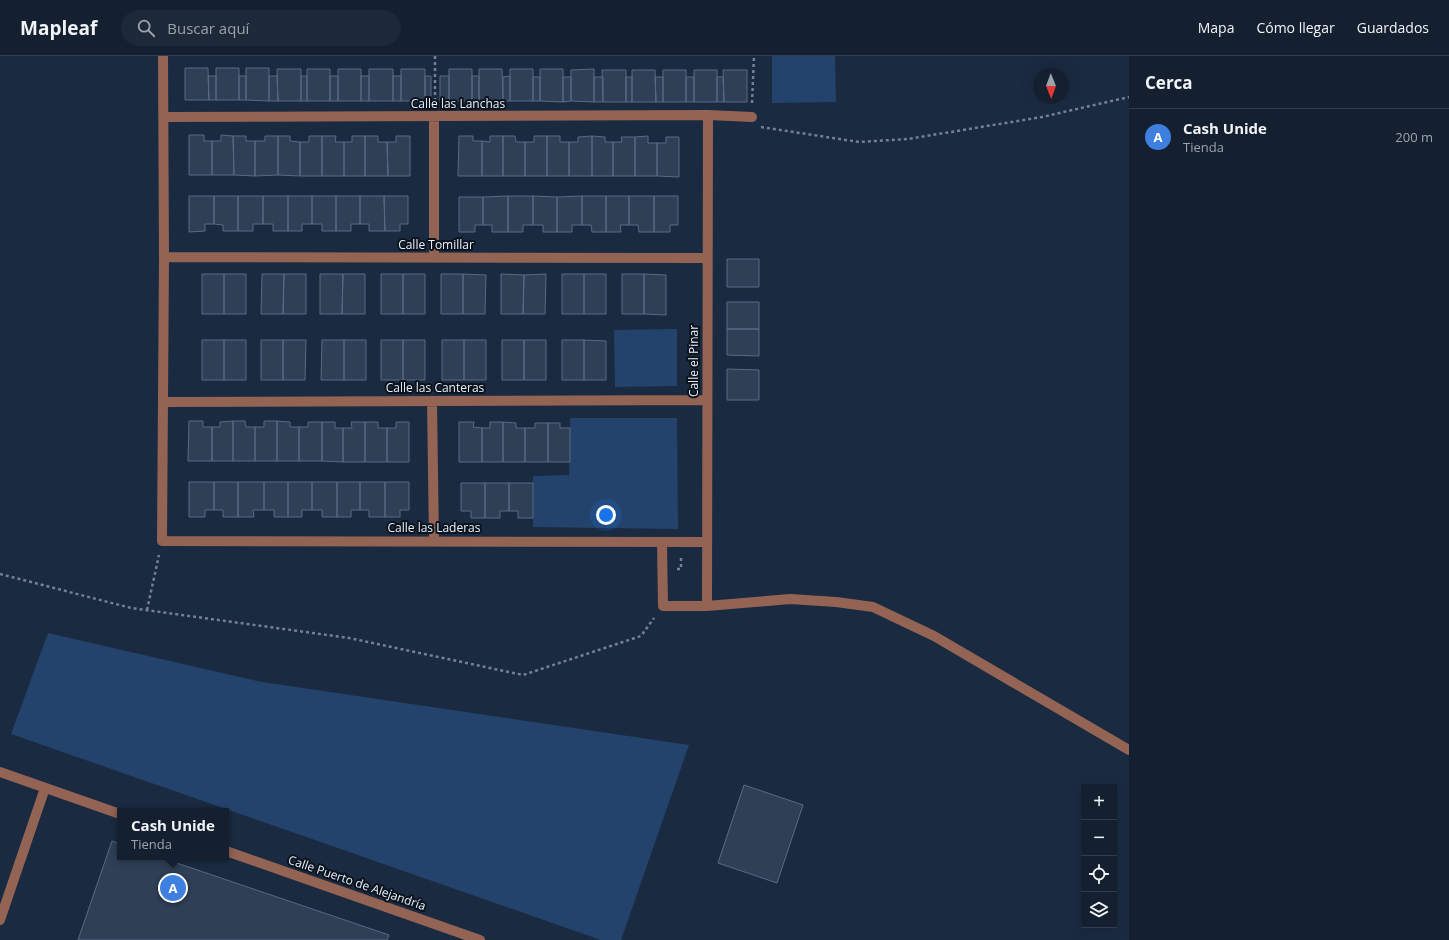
<!DOCTYPE html>
<html lang="es">
<head>
<meta charset="utf-8">
<style>
	:root { --surface:#142030; --page:#1d2838; --text:#f1f3f6; --muted:#9da3ab; --line:#333e4c; --accent:#f39f84 }
	body { margin:0; font-family:"Open Sans",sans-serif; background:var(--page); color:var(--text) }
	.controls { position:absolute; right:12px; bottom:12px; display:grid; overflow:hidden; border-radius:0px; box-shadow:0 4px 16px #0002 }
	.controls button { width:36px; height:36px; display:grid; place-items:center; padding:0; border:0; border-bottom:1px solid var(--line); background:var(--surface); color:var(--text); font:20px sans-serif }
	.compass { position:absolute; left:1033px; top:12px; width:36px; height:36px; border-radius:50%; background:var(--surface); box-shadow:0 4px 16px #0002; rotate:179deg }
	.you { position:absolute; left:606px; top:459px; width:14px; height:14px; margin:-10px; border:3px solid #fff; border-radius:50%; background:#1a73e8; box-shadow:0 0 0 6px #1a73e833 }
	.badge { display:grid; place-items:center; width:26px; height:26px; border-radius:50%; background:var(--accent); color:#fff; font-size:13px; font-weight:700 }
	.pin { position:absolute; translate:-50% -50%; border:2px solid #fff; box-shadow:0 1px 4px #0006 }
	.popup { position:absolute; left:117px; top:752px; width:112px; height:52px; box-sizing:border-box; display:grid; place-content:center; border-radius:0px; background:var(--surface); filter:drop-shadow(0 1px 3px #0005); font-size:13px; white-space:nowrap; color:var(--muted) }
	.popup b { font-size:15px; color:var(--text) }
	.popup::after { content:''; position:absolute; left:50%; top:100%; margin-left:-8px; border:8px solid transparent; border-top-color:var(--surface) }
	.list { margin:0; padding:0; list-style:none }
	h2 { display:flex; justify-content:space-between; align-items:center; height:52px; margin:0; padding:0 16px; font-size:17px }
	h2 small { font-size:13px; font-weight:400; color:var(--muted) }
	.list li { display:grid; grid-template-columns:26px 1fr auto; gap:12px; align-items:center; box-sizing:border-box; height:56px; padding:0 16px; border-top:1px solid var(--line) }
	.list b { display:block; font-size:15px; white-space:nowrap }
	.list p { margin:0; font-size:13px; white-space:nowrap; color:var(--muted) }
	.list em { font-size:13px; font-style:normal; color:var(--muted) }
	.icon { flex:none; width:22px; height:22px; fill:none; stroke:currentColor; stroke-width:2; stroke-linecap:round; stroke-linejoin:round }
	.map { position:relative; flex:none; width:1129px; height:884px; overflow:hidden }
	header { display:flex; align-items:center; gap:24px; box-sizing:border-box; height:56px; padding:0 20px; background:var(--surface); border-bottom:1px solid var(--line) }
	header strong { font-size:19px }
	nav { display:flex; gap:22px; margin-inline-start:auto; font-size:14px }
	.search { width:280px; height:36px; background:var(--page); display:flex; align-items:center; gap:10px; box-sizing:border-box; padding:0 14px; border-radius:22px; color:var(--muted); font-size:15px }
	main { display:flex }
	aside { flex:1; background:var(--surface) }
	.map>svg:first-child { display:block }
	.green { fill:#24436c }
	.building { fill:#2e3f56; stroke:#586b84 }
	.lines { fill:none; stroke-linecap:round; stroke-linejoin:round }
	.path { stroke:#748192; stroke-width:2.5; stroke-dasharray:3 3; stroke-linecap:butt }
	.minor { stroke:#936354; stroke-width:10 }
	.labels { text-anchor:middle; stroke-width:4; stroke-linejoin:round; paint-order:stroke }
	.street-label { font-size:12px; fill:#e8f1fd; stroke:#0b131d }
</style>
</head>
<body>
<header>
<strong>Mapleaf</strong>
<div class="search"><svg class="icon" aria-label="search" viewBox="0 0 24 24"><circle cx="10" cy="10" r="6"/><path d="M15 15l6 6"/></svg>Buscar aquí</div>
<nav><a>Mapa</a><a>Cómo llegar</a><a>Guardados</a></nav>
</header>
<main>
<div class="map">
<svg width="1129" height="884" viewBox="0 0 1129 884">
	<rect width="100%" height="100%" fill="#1a2a40"/>
	<!-- green -->
	<path class="green" d="M772 0H835L836 46 772 47Z
		M677 273V330L615 331 614 274Z
		M570 362H677L678 473 533 471V420L569 419Z
		M48 577 262 626 689 689 621 884H601L11 678Z"/>
	<!-- building -->
	<path class="building" d="M185 12H208L209 44H185Z
		M216 12H239V44H216Z
		M246 12H269V45L246 44Z
		M277 13H301V45H278Z
		M307 13H330V45H307Z
		M338 13H361V45H338Z
		M369 13H393V45H369Z
		M401 13H425V45H401Z
		M449 13H472V45H449Z
		M479 13H502L503 45H479Z
		M510 13H533V45H510Z
		M540 13H563V46L540 45Z
		M594 13V46L571 45V14Z
		M602 14H626V46H603Z
		M632 14H655L656 46H632Z
		M663 14H686V46H663Z
		M694 14H717V46H694Z
		M723 14H747V46H724Z
		M208 20H216V44H209Z
		M239 20H246V44H239Z
		M269 20H277L278 45H269Z
		M301 20H307V45H301Z
		M330 20H338V45H330Z
		M361 20H369V45H361Z
		M393 20H401V45H393Z
		M425 20H431V45H425Z
		M440 20H449V45H440Z
		M472 20H479V45H472Z
		M510 20V45H503V21Z
		M533 21H540V45H533Z
		M563 21H571V45L563 46Z
		M594 21H603V46H594Z
		M626 21H632V46H626Z
		M655 21H663V46H656Z
		M686 21H694V46H686Z
		M717 21H723L724 46H717Z
		M189 79H204V85H212V119H189Z
		M221 79 233 80 234 119H212V85H221Z
		M233 80H246V85H255V120L234 119Z
		M265 80H278V119L255 120V85H265Z
		M278 80H290V85L300 86V120L278 119Z
		M309 80H322V120H300V86H309Z
		M322 80H336L335 86H344V120H322Z
		M352 80H365V120H344V86H352Z
		M365 80H378V86H387L388 120H365Z
		M396 80H410V120H388L387 86H396Z
		M459 80H473V85H482V120H458Z
		M490 80H503V120H482V85L490 86Z
		M503 80H515L516 86H525V120H503Z
		M534 80H547V120H525V86H534Z
		M547 80H560V86H569V120H547Z
		M592 80 605 81V86H613V120H592Z
		M592 80V120H569V86H578V81Z
		M648 80V87H657V120H635V81Z
		M621 81H635V120H613V86H622Z
		M666 81H679V121L657 120V87H666Z
		M189 140H214V168H205V175L189 176Z
		M214 140H238V175H223V169L214 168Z
		M238 140H263V168H253V175H238Z
		M263 140H288V175H273V168H263Z
		M288 140H312V168H302V175H288Z
		M312 140H336V175H322V168H312Z
		M336 140H360V168H351V175H336Z
		M360 140H384L385 175H369V168H360Z
		M384 140H408V168H400V175H385Z
		M508 140H533V169H523V176H508Z
		M508 140V176H492V169H483V141Z
		M533 140 557 141V176H543V169H533Z
		M582 140H606V176H592L591 169H582Z
		M582 140V169H572V176H557V141Z
		M606 140H629V169H620L621 176H606Z
		M629 140H654V176H639L638 169H629Z
		M654 140H678V169H670V176H654Z
		M459 141H483V169H475V176H459Z
		M727 203H759V231H727Z
		M202 218H224V258H202Z
		M224 218H246V258H224Z
		M262 218H284L283 258H261Z
		M284 218H306V258H283Z
		M320 218H343L342 258H320Z
		M343 218H365V258H342Z
		M381 218H403V258H381Z
		M403 218H425V258H403Z
		M441 218H463V258H441Z
		M463 218 486 219 485 258H463Z
		M501 218 524 219 523 258H501Z
		M546 218 545 258H523L524 219Z
		M562 218H584V258H562Z
		M584 218H606V258H584Z
		M622 218H644V258H622Z
		M644 218 666 219V259L644 258Z
		M727 246H759V273H727Z
		M727 273H759V300L727 299Z
		M202 284H224V324H202Z
		M224 284H246V324H224Z
		M261 284H283V324H261Z
		M283 284H306L305 324H283Z
		M322 284H344V324H321Z
		M344 284H366V324H344Z
		M381 284H403V324H381Z
		M403 284H425V324H403Z
		M442 284H464V324H442Z
		M464 284H486V324H464Z
		M502 284H524V324H502Z
		M524 284H546V324H524Z
		M562 284H584V324H562Z
		M584 284 606 285V324H584Z
		M727 313 759 314V344H727Z
		M189 365H203V371H212V405H188Z
		M233 365V405H212V371H220V366Z
		M233 365H245L246 371H255V405H233Z
		M264 365H277V405H255V371H264Z
		M277 365 290 366V371H299V405H277Z
		M308 366H322V405H299V371H308Z
		M322 366H335V372H343V406L322 405Z
		M351 366H365V406H343V372H352Z
		M365 366H378V372H387V406H365Z
		M396 366H409V406H387V372H396Z
		M459 366H474L473 371 482 372V406H459Z
		M490 366H503V406H482V372H490Z
		M503 366 516 367V372H525V406H503Z
		M535 367H548V406H525V372H535Z
		M548 367H560V372H570V406H548Z
		M189 426H214V454H205V461H189Z
		M214 426H238V461H223V454H214Z
		M238 426H264V454H253L254 461H238Z
		M264 426H288V461H274V454H264Z
		M288 426H312V454H302V461H288Z
		M312 426H337V461H322V454H312Z
		M337 426H360V454H351V461H337Z
		M360 426H385V461H369V454H360Z
		M385 426H409V454H400V461H385Z
		M461 427H485V462H471V455H461Z
		M485 427H509V455H500V462H485Z
		M509 427H533V462H518V455H509Z
		M744 729 803 749 777 827 718 807Z
		M112 785 120 788V801H159L389 879 387 884H78Z"/>
	<g class="lines">
		<!-- path -->
		<path class="path" d="M435 0V45
			M752 47 754 0
			M761 71 859 86 908 83 1042 61 1129 41
			M677 513H681V501
			M0 518 131 552 349 582 523 619 641 580 654 562
			M147 554 159 499"/>
		<!-- minor -->
		<path class="minor" d="M163 0 164 201 162 485 706 486
			M164 61 708 59 752 61
			M164 201 707 202
			M434 202V61
			M432 345 434 485
			M163 346 707 344
			M662 487 663 550H707L790 543 836 546 873 551 934 580 1129 694
			M707 550 708 59
			M0 716 120 758
			M226 795 480 884
			M0 864 45 732"/>
	</g>
	<g class="labels">
		<!-- street labels -->
		<g class="street-label">
			<text x="458" y="52">Calle las Lanchas</text>
			<text x="436" y="193">Calle Tomillar</text>
			<text transform="translate(694 305) rotate(-90)" y="4">Calle el Pinar</text>
			<text x="435" y="336">Calle las Canteras</text>
			<text x="434" y="476">Calle las Laderas</text>
			<text transform="translate(357 827) rotate(19)" y="4">Calle Puerto de Alejandría</text>
		</g>
	</g>
</svg>
<div class="controls">
<button>+</button>
<button>−</button>
<button><svg class="icon" aria-label="locate" viewBox="0 0 24 24"><circle cx="12" cy="12" r="6"/><path d="M12 2v4M12 18v4M2 12h4M18 12h4"/></svg></button>
<button><svg class="icon" aria-label="layers" viewBox="0 0 24 24"><path d="M12 4l9 5-9 5-9-5zM3 14l9 5 9-5"/></svg></button>
</div>
<svg class="compass" viewBox="-18 -18 36 36"><path d="M0-13l5 13h-10z" fill="#e53935"/><path d="M0 13l5-13h-10z" fill="#9da3ab"/></svg>
<div class="you"></div>
<div class="pin badge" style="left:173px;top:832px;background:#3f7fe0">A</div>
<div class="popup"><b>Cash Unide</b>Tienda</div>
</div>
<aside>
<h2>Cerca<small></small></h2>
<ul class="list">
<li><span class="badge" style="background:#3f7fe0">A</span><div><b>Cash Unide</b><p>Tienda</p></div><em>200 m</em></li>
</ul>
</aside>
</main>
</body>
</html>
